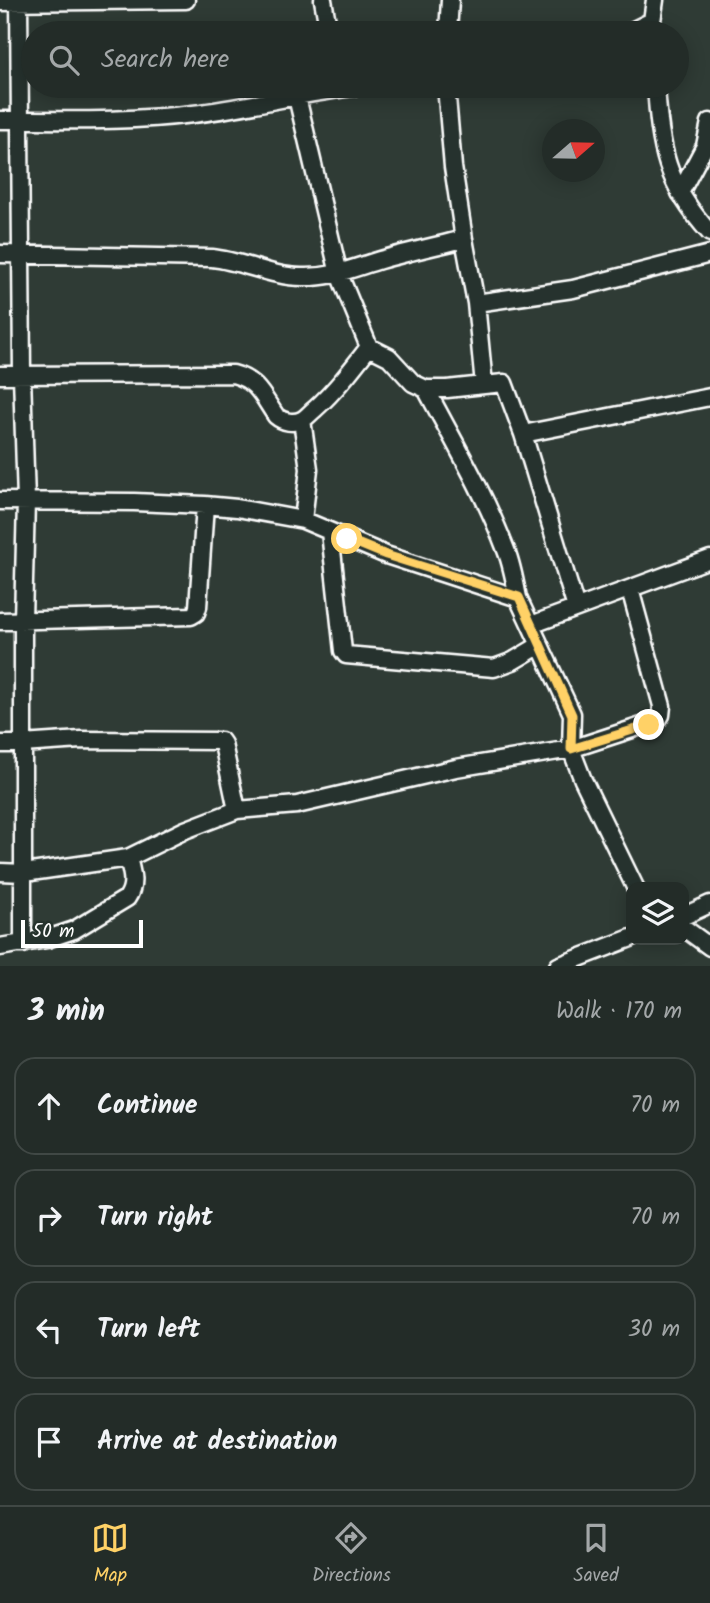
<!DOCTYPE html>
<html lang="en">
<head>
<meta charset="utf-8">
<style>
	:root { --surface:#232c28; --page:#2f3834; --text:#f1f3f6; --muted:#a3a7a8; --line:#404845; --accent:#ffd166 }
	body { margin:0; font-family:Kalam,sans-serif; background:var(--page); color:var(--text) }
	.controls { position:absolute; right:21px; bottom:21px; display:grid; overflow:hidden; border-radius:14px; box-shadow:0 4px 18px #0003 }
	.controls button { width:63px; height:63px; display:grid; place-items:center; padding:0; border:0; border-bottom:2px solid var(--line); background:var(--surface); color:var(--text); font:35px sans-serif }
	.compass { position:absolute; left:542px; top:119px; width:63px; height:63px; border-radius:50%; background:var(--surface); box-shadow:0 4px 18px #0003; rotate:70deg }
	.scale { position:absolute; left:21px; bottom:18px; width:122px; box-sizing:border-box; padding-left:7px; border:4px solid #fff; border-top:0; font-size:19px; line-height:24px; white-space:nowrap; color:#fff; -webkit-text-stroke:5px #26332d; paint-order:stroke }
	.stop { position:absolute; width:21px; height:21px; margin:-16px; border:5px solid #ffd166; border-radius:50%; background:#fff }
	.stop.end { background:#ffd166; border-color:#fff; box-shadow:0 2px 7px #0008 }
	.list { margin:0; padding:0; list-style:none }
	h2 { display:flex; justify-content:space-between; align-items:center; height:91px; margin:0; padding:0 28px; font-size:30px }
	h2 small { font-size:23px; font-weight:400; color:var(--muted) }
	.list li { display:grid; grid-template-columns:46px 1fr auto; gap:21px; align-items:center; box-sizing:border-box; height:98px; margin:0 14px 14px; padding:0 14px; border:2px solid var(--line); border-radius:21px }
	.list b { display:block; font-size:26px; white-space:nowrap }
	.list em { font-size:23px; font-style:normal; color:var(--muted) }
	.icon { flex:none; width:38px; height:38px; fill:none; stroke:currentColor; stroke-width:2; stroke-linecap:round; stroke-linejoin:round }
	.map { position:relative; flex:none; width:710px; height:966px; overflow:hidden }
	.search { position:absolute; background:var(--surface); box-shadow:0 4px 18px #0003; left:21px; right:21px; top:21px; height:77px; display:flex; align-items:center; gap:18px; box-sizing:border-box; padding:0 24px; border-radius:38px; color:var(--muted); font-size:26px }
	.sheet { height:539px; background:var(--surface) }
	nav { display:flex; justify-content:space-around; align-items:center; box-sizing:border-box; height:98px; border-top:2px solid var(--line); background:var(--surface); font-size:19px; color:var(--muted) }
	nav a { display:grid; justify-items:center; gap:4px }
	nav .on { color:var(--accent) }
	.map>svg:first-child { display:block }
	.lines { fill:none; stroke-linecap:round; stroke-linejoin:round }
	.street-casing { stroke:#fff; stroke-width:21 }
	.street { stroke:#26332d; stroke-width:16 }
	.route { stroke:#ffd166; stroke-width:9 }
</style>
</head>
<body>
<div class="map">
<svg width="710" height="966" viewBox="0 0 710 966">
	<rect width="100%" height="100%" fill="#2f3b35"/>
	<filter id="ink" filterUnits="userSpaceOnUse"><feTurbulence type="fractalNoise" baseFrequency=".0143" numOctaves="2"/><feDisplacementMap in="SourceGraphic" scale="14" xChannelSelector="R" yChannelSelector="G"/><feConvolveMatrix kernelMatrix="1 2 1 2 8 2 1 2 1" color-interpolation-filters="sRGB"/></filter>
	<g filter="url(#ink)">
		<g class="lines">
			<defs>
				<path id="street" d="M19 0 22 375 26 501 23 620V944
					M323 0 329 33
					M0 2 186 0
					M448 33 450 0
					M628 33 652 21
					M653 33 652 21 655 0
					M656 86C660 148 666 185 710 233
					M0 120C64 120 129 122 193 114 250 107 305 92 362 86
					M680 193 705 146 710 122
					M0 254 212 258C242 261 273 277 302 277 331 278 353 268 380 260 408 252 436 246 464 239
					M476 303 573 289 710 254
					M369 347 389 357 413 383 426 389H447L484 385 476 303 464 239 453 167 446 86
					M0 375 233 374C257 380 263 397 276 416 283 422 294 424 302 420 306 418 311 412 315 409 335 391 352 369 369 347L339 274 297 97
					M484 385 504 383 523 434 576 608
					M426 389C454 442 485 494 506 550 512 565 515 582 518 598
					M302 420 309 469 303 520
					M523 434 710 397
					M0 501 134 502 205 505 237 508 303 520 386 555 518 598 572 714 571 749 583 780 635 887
					M330 532 343 651 346 655 494 668 513 661 540 645
					M0 621 191 616 196 613 198 607 205 505
					M531 625 710 559
					M0 744H22L81 740 221 741 223 744 237 810
					M0 872 24 873 128 858 185 830 237 810 297 805 456 768 571 749 657 721 661 715 662 706 630 589
					M684 916 710 904
					M684 928 710 947
					M0 947 47 939 74 930 127 898C136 885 132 873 128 858
					M558 966 631 938"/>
			</defs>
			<!-- street casing -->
			<use href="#street" class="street-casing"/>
			<!-- street -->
			<use href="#street" class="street"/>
		</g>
	</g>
	<g class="lines" filter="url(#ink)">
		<!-- route -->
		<path class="route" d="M347 539 386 555 519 597 572 715 571 749 649 725"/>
	</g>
</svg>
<div class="controls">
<button><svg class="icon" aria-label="layers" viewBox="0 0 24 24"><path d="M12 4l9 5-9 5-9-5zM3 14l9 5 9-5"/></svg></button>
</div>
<svg class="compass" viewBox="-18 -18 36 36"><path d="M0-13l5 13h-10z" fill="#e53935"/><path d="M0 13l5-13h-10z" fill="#a3a7a8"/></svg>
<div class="scale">50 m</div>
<div class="stop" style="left:347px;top:539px"></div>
<div class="stop end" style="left:649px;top:725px"></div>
<div class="search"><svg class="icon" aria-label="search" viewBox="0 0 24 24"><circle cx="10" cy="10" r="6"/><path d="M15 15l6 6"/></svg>Search here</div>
</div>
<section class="sheet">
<h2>3 min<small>Walk · 170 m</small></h2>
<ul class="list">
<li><svg class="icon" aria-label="ahead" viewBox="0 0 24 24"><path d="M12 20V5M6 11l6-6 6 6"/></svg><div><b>Continue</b></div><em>70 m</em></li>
<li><svg class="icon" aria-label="right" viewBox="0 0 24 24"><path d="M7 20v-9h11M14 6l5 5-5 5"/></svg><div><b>Turn right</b></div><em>70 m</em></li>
<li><svg class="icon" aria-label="left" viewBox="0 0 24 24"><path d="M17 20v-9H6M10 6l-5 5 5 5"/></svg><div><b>Turn left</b></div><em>30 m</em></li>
<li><svg class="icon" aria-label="arrive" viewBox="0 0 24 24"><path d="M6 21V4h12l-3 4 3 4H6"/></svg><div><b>Arrive at destination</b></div></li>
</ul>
</section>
<nav>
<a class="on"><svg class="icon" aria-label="map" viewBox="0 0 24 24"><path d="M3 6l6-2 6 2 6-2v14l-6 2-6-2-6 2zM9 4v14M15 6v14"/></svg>Map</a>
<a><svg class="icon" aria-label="directions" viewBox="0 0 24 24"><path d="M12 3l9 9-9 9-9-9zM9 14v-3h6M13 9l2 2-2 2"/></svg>Directions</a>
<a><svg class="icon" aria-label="saved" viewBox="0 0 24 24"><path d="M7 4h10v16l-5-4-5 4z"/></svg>Saved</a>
</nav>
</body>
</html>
